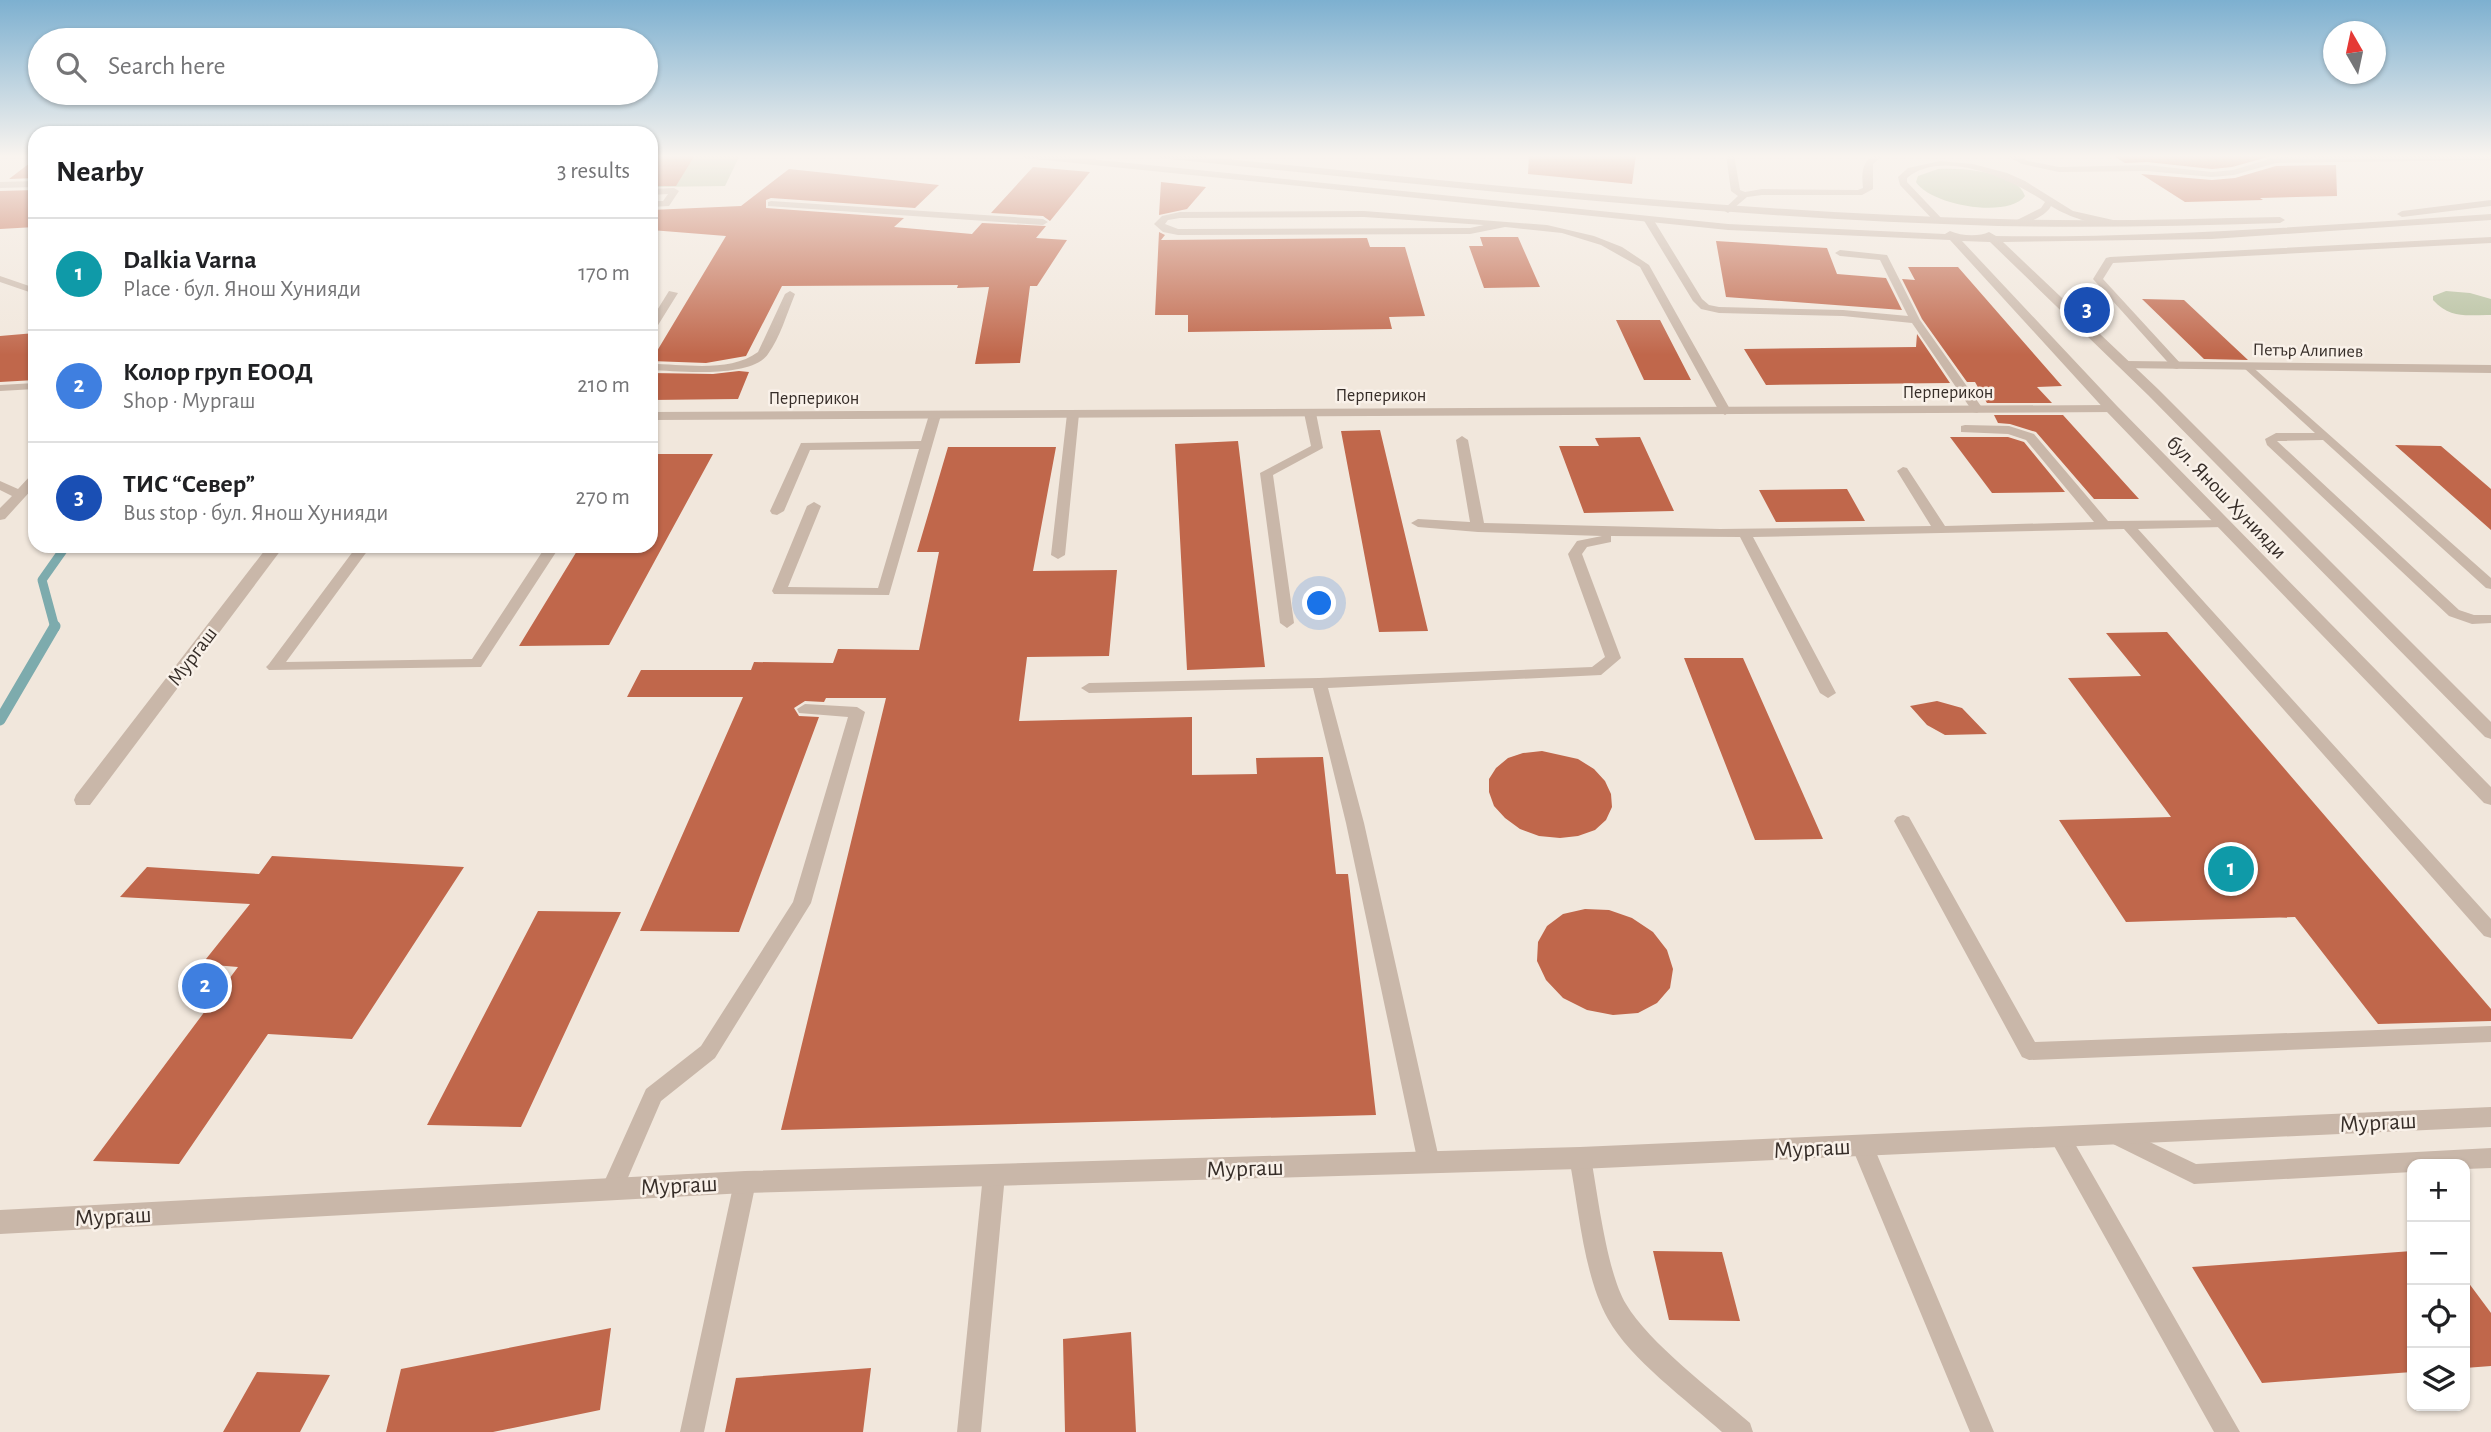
<!DOCTYPE html>
<html lang="en">
<head>
<meta charset="utf-8">
<style>
	:root { --surface:#fff; --page:#f6f6f6; --text:#202124; --muted:#757577; --line:#e0e0e0; --accent:#205256 }
	body { margin:0; font-family:"Alegreya Sans",sans-serif; background:var(--page); color:var(--text) }
	.controls { position:absolute; right:21px; bottom:21px; display:grid; overflow:hidden; border-radius:14px; box-shadow:0 2px 5px #0004 }
	.controls button { width:63px; height:63px; display:grid; place-items:center; padding:0; border:0; border-bottom:2px solid var(--line); background:var(--surface); color:var(--text); font:35px sans-serif }
	.compass { position:absolute; left:2323px; top:21px; width:63px; height:63px; border-radius:50%; background:var(--surface); box-shadow:0 2px 5px #0004; rotate:351deg }
	.you { position:absolute; left:1320px; top:604px; width:24px; height:24px; margin:-18px; border:5px solid #fff; border-radius:50%; background:#1a73e8; box-shadow:0 0 0 10px #1a73e833 }
	.badge { display:grid; place-items:center; width:46px; height:46px; border-radius:50%; background:var(--accent); color:#fff; font-size:23px; font-weight:700 }
	.pin { position:absolute; translate:-50% -50%; border:4px solid #fff; box-shadow:0 2px 7px #0006 }
	.list { margin:0; padding:0; list-style:none }
	h2 { display:flex; justify-content:space-between; align-items:center; height:91px; margin:0; padding:0 28px; font-size:30px }
	h2 small { font-size:23px; font-weight:400; color:var(--muted) }
	.list li { display:grid; grid-template-columns:46px 1fr auto; gap:21px; align-items:center; box-sizing:border-box; height:112px; padding:0 28px; border-top:2px solid var(--line) }
	.list b { display:block; font-size:26px; white-space:nowrap }
	.list p { margin:0; font-size:23px; white-space:nowrap; color:var(--muted) }
	.list em { font-size:23px; font-style:normal; color:var(--muted) }
	.icon { flex:none; width:38px; height:38px; fill:none; stroke:currentColor; stroke-width:2; stroke-linecap:round; stroke-linejoin:round }
	.map { position:relative; flex:none; width:2491px; height:1432px; overflow:hidden }
	.search { position:absolute; background:var(--surface); box-shadow:0 2px 5px #0004; left:28px; top:28px; width:630px; height:77px; display:flex; align-items:center; gap:18px; box-sizing:border-box; padding:0 24px; border-radius:38px; color:var(--muted); font-size:26px }
	.panel { position:absolute; background:var(--surface); box-shadow:0 2px 5px #0004; left:28px; top:126px; width:630px; height:427px; border-radius:21px }
	.map>svg:first-child { display:block }
	.green { fill:#b4bf9d }
	.lines { fill:none; stroke-linecap:round; stroke-linejoin:round }
	.stream-far1 { stroke:#7dabad; stroke-width:9 }
	.stream { stroke:#7dabad; stroke-width:11 }
	.building { fill:#c0674b }
	.service { fill:#c9b7a9; fill-rule:evenodd }
	.minor { fill:#c9b7a9; fill-rule:evenodd }
	.tertiary { fill:#c9b7a9; fill-rule:evenodd }
	.labels { text-anchor:middle; stroke-width:5; stroke-linejoin:round; paint-order:stroke }
	.far-street-label { font-size:18px; fill:#362d28; stroke:#f9f1e9 }
	.street-label { font-size:21px; fill:#362d28; stroke:#f9f1e9 }
	.near-street-label { font-size:24px; fill:#362d28; stroke:#f9f1e9 }
</style>
</head>
<body>
<div class="map">
<svg width="2491" height="1432" viewBox="0 0 2491 1432">
	<rect width="100%" height="100%" fill="#f1e7dc"/>
	<!-- green -->
	<path class="green" d="M651 155H740L725 186 651 187Z
		M1938 169C1960 168 2017 171 2025 196 2008 219 1930 205 1916 182L1918 176Z
		M2446 291 2470 293 2491 299V315C2473 314 2452 321 2433 300V296Z"/>
	<g class="lines">
		<!-- stream-far1 -->
		<path class="stream-far1" d="M55 628 42 580 66 546"/>
		<!-- stream -->
		<path class="stream" d="M0 720 55 626"/>
	</g>
	<!-- building -->
	<path class="building" d="M695 155 676 186H651V156Z
		M1529 155H1636L1632 184 1528 174Z
		M2112 155H2275L2232 167 2212 169 2147 162 2125 163Z
		M35 159V178L9 179Z
		M2336 165 2337 196 2260 198 2263 200 2185 202 2141 174 2212 180 2235 178 2276 166Z
		M1033 167 1090 172 1050 221 1043 216 991 213Z
		M789 169 939 185 915 208 771 198 766 200V208L904 218 894 227 972 234 982 223 1046 226 1036 238 1067 240 1037 286H1030L1020 363 975 364 989 287 957 288 958 285 782 286 746 356 706 363 651 361 726 236 651 230V210L741 206Z
		M1161 182 1206 187 1187 209 1159 215Z
		M35 190V227L0 229V191Z
		M1159 232 1165 235 1161 240 1367 238 1370 247H1405L1425 316 1389 317 1392 329 1188 332V315H1155Z
		M1480 237H1518L1540 287 1484 288 1469 246H1483Z
		M1716 241 1827 248 1837 274 1886 278 1902 310 1726 297Z
		M1908 267H1958L2062 386 2037 387 2052 403H1987L1975 382H1967L1922 319 1902 279 1915 280Z
		M2142 299 2184 300 2248 360 2204 359Z
		M1616 320H1660L1691 380H1644Z
		M35 333V380L0 382V336Z
		M1917 334 1950 383 1766 385 1744 349 1916 347Z
		M739 371 749 372 738 399 651 400V373L713 374Z
		M1994 415H2063L2139 499H2094L2036 432 2010 424 1998 423Z
		M1380 430 1428 631 1379 632 1341 431Z
		M1640 437 1674 511 1584 513 1559 446H1599L1595 438Z
		M1950 437H2008L2024 442 2065 492 1992 493Z
		M1238 441 1265 667 1187 670 1175 444Z
		M2395 445 2441 446 2491 489V530Z
		M948 447H1056L1033 571 1117 570 1109 656 1027 657 1019 721 1192 717V775L1257 774 1256 758 1323 757 1336 874H1348L1376 1115 781 1130 886 698H826L824 702 805 701 794 708 799 716 819 717 739 932 640 931 743 697H627L641 670H751L754 662 833 663 838 649 919 650 939 552H917Z
		M651 454H713L609 645 519 646 580 546H651Z
		M1847 489 1865 521 1776 522 1759 490Z
		M2167 632 2491 1009V1021L2378 1024 2295 917 2126 922 2059 820 2171 817 2068 678 2141 676 2106 633Z
		M1684 658H1743L1823 839 1755 840Z
		M1937 701 1962 708 1987 734 1945 735 1927 725 1910 706Z
		M1542 751 1578 759 1594 769 1605 781 1611 794 1612 807 1606 820 1595 830 1578 836 1560 838 1539 836 1520 829 1505 818 1494 806 1489 792V779L1496 768 1508 758 1523 753Z
		M272 856 464 867 352 1039 268 1034 179 1164 93 1161 238 967 202 964 250 904 120 897 147 867 259 874Z
		M1585 909 1609 910 1632 918 1653 932 1667 950 1673 969 1670 988 1657 1003 1638 1013 1613 1015 1587 1010 1563 998 1546 980 1537 961 1538 942 1547 926 1563 914Z
		M538 911 621 912 521 1127 427 1125Z
		M1653 1251 1722 1252 1740 1321 1669 1320Z
		M2412 1251V1372L2262 1383 2192 1267Z
		M2465 1278 2491 1313V1366L2465 1368Z
		M611 1328 600 1410 493 1432H386L401 1369Z
		M1131 1332 1136 1432H1065L1063 1339Z
		M871 1368 863 1432H725L736 1378Z
		M257 1372 330 1375 300 1432H223Z"/>
	<g class="lines">
		<!-- service -->
		<path class="service" d="M1726 155H1734L1740 190 1745 192 1762 189 1858 190 1863 188C1861 170 1863 154 1884 155L1873 164V189L1862 195H1762L1747 197 1728 213 1723 210 1738 196 1731 191Z
			M2005 155H2015L2028 161 2059 167 2147 165 2212 172 2233 170 2276 157 2491 155V160L2276 163 2234 175 2212 177 2147 171 2059 172 2022 164Z
			M1940 161 1973 164 2007 173 2025 181 2073 211 2122 222C2106 231 2066 216 2051 206 2046 216 2026 225 2015 225V221L2041 208 2045 202C2011 179 1943 148 1907 178V182L1944 221 1936 223 1900 185 1898 177 1908 168Z
			M35 181V187L0 188V182Z
			M651 189 674 188 679 191 669 206 651 207V201H663L668 194 651 195Z
			M771 201 1043 219 1048 222 1043 225 768 206V202Z
			M1364 211 1547 225 1594 236 1622 247 1649 265 1731 411 1725 415 1719 411 1640 267 1601 245 1562 233 1505 227 1470 234 1178 235 1163 232 1154 224 1162 216 1180 212ZM1364 217 1484 225 1470 228 1178 229 1165 224 1168 220 1180 218Z
			M1648 216 1653 219 1702 299 1709 305 1719 307 1843 310 1908 316 1880 260 1840 256 1835 253 1840 250 1887 255 1920 320 1983 409 1977 413 1973 412 1912 323 1843 316 1719 313 1701 309 1693 301 1643 219Z
			M2491 237V243L2113 263 2103 279 2181 364 2183 366 2177 369 2173 368 2093 279 2106 258 2110 257Z
			M0 276 35 288V294L0 282Z
			M669 291 678 293 655 330 651 331V320Z
			M790 291 795 294C787 313 780 338 768 354 751 379 678 371 651 370V364C684 364 730 373 758 352L785 294Z
			M2248 363 2491 578V589L2486 588 2323 440 2277 441 2459 610 2474 615H2491V623L2472 624 2449 616 2267 445 2265 439 2276 433H2315L2244 368 2242 366Z
			M35 383V389L0 391V385Z
			M1310 409 1316 413 1323 448 1273 475 1294 623 1287 628 1280 623 1260 473 1311 446 1304 413Z
			M1073 410 1079 414 1065 555 1058 559 1051 555 1067 414Z
			M935 411 941 415 889 595 774 594 772 591 807 506 814 502 821 506 788 587 878 588 919 449 810 450 784 511 777 515 772 514 770 511 801 443 921 441 929 415Z
			M1965 425 2009 426 2034 434 2108 521 2228 520V526L2223 527 2138 529 2491 919V938L2484 936 2124 529 1753 537 1836 693 1828 698 1820 693 1740 537 1611 536V542L1587 547 1582 554 1621 658 1601 675 1328 688 1364 823 1440 1163 1437 1170 1429 1173 1421 1170 1418 1163 1346 823 1313 688 1089 693 1081 688 1089 683 1319 678 1592 667 1605 657 1568 554 1577 541 1602 536 1478 532 1418 527 1411 523 1418 519 1470 522 1456 440 1462 436 1468 440 1484 523 1720 529 1931 526 1897 471 1903 467 1907 468 1945 526 2094 522 2026 440 2008 434 1961 432V426Z
			M35 474V486L5 519 0 520V508L12 496 0 490V481L18 489 31 475Z
			M357 546H371L286 662 472 659 546 546H560L481 667 269 670 266 667 269 664Z
			M805 704 857 707 865 712 811 903 715 1058 661 1101 620 1196 612 1199 604 1196 601 1189 646 1089 701 1046 793 902 848 717 799 713 797 709Z
			M1903 815 1909 817 2035 1042 2491 1026V1042L2029 1060 2022 1057 1894 821 1897 817Z
			M2116 1126 2196 1164 2491 1148V1168L2465 1169V1164H2412V1172L2194 1184 2109 1142 2105 1135 2109 1128Z
			M2060 1128 2067 1130 2240 1432H2214L2053 1144 2049 1137 2053 1130Z
			M1862 1135 1870 1138 1873 1145 1994 1432H1970L1851 1145 1854 1138Z
			M1580 1148 1588 1151 1591 1158C1598 1196 1607 1273 1626 1304 1649 1343 1714 1392 1750 1423L1753 1432H1722C1688 1401 1630 1359 1608 1319 1583 1274 1579 1208 1569 1158L1572 1151Z
			M994 1165 1002 1168 1005 1175 981 1432H957L983 1175 986 1168Z
			M745 1172 753 1175 756 1182 704 1432H680L734 1182 737 1175Z"/>
		<!-- minor -->
		<path class="minor" d="M2125 361 2491 365V373L2121 368V362Z
			M2112 405 2119 409 2117 412 651 420V412Z
			M268 546H284L90 805H76L74 800 76 795Z
			M2491 1107V1127L1580 1169 745 1193 0 1234V1210L745 1171 1580 1147Z"/>
		<!-- tertiary -->
		<path class="tertiary" d="M1020 155H1050L1728 224 1945 234 1950 231C1961 236 1979 237 1989 232L1996 236C2162 238 2326 225 2491 214V220L2212 239 2003 242 2158 389 2491 722V739L2485 737 2148 395 1990 242 1962 241 2117 406 2491 787V805L2484 803 2107 412 1950 240 1728 230 1025 158Z
			M1155 155H1185C1456 181 1727 212 1999 219 2093 222 2186 219 2280 217L2285 220 2280 223C2186 226 2092 228 1998 226 1718 218 1439 186 1160 158Z
			M2491 200V206L2402 217 2397 214 2402 211Z"/>
	</g>
	<!-- sky -->
	<linearGradient id="sky" x2="0" y2="1"><stop stop-color="#7db0d0"/><stop offset="0.44" stop-color="#f9f4ef"/><stop offset="1" stop-color="#f9f4ef" stop-opacity="0"/></linearGradient>
	<rect width="2491" height="355" fill="url(#sky)"/>
	<g class="labels">
		<!-- far-street labels -->
		<g class="far-street-label">
			<text transform="translate(2308 350) rotate(1)" y="6">Петър Алипиев</text>
			<text x="1948" y="398">Перперикон</text>
			<text x="1381" y="401">Перперикон</text>
			<text x="814" y="404">Перперикон</text>
		</g>
		<!-- street labels -->
		<g class="street-label">
			<text transform="translate(2227 497) rotate(46)" y="7">бул. Янош Хунияди</text>
			<text transform="translate(192 656) rotate(-53)" y="7">Мургаш</text>
		</g>
		<!-- near-street labels -->
		<g class="near-street-label">
			<text transform="translate(2378 1122) rotate(-3)" y="8">Мургаш</text>
			<text transform="translate(1812 1148) rotate(-3)" y="8">Мургаш</text>
			<text transform="translate(1245 1168) rotate(-2)" y="8">Мургаш</text>
			<text transform="translate(679 1185) rotate(-3)" y="8">Мургаш</text>
			<text transform="translate(113 1216) rotate(-3)" y="8">Мургаш</text>
		</g>
	</g>
</svg>
<div class="controls">
<button>+</button>
<button>−</button>
<button><svg class="icon" aria-label="locate" viewBox="0 0 24 24"><circle cx="12" cy="12" r="6"/><path d="M12 2v4M12 18v4M2 12h4M18 12h4"/></svg></button>
<button><svg class="icon" aria-label="layers" viewBox="0 0 24 24"><path d="M12 4l9 5-9 5-9-5zM3 14l9 5 9-5"/></svg></button>
</div>
<svg class="compass" viewBox="-18 -18 36 36"><path d="M0-13l5 13h-10z" fill="#e53935"/><path d="M0 13l5-13h-10z" fill="#757577"/></svg>
<div class="you"></div>
<div class="pin badge" style="left:2231px;top:869px;background:#0f9aa8">1</div>
<div class="pin badge" style="left:205px;top:986px;background:#3f7fe0">2</div>
<div class="pin badge" style="left:2087px;top:310px;background:#1a4fb4">3</div>
<div class="search"><svg class="icon" aria-label="search" viewBox="0 0 24 24"><circle cx="10" cy="10" r="6"/><path d="M15 15l6 6"/></svg>Search here</div>
<section class="panel">
<h2>Nearby<small>3 results</small></h2>
<ul class="list">
<li><span class="badge" style="background:#0f9aa8">1</span><div><b>Dalkia Varna</b><p>Place · бул. Янош Хунияди</p></div><em>170 m</em></li>
<li><span class="badge" style="background:#3f7fe0">2</span><div><b>Колор груп ЕООД</b><p>Shop · Мургаш</p></div><em>210 m</em></li>
<li><span class="badge" style="background:#1a4fb4">3</span><div><b>ТИС “Север”</b><p>Bus stop · бул. Янош Хунияди</p></div><em>270 m</em></li>
</ul>
</section>
</div>
</body>
</html>
